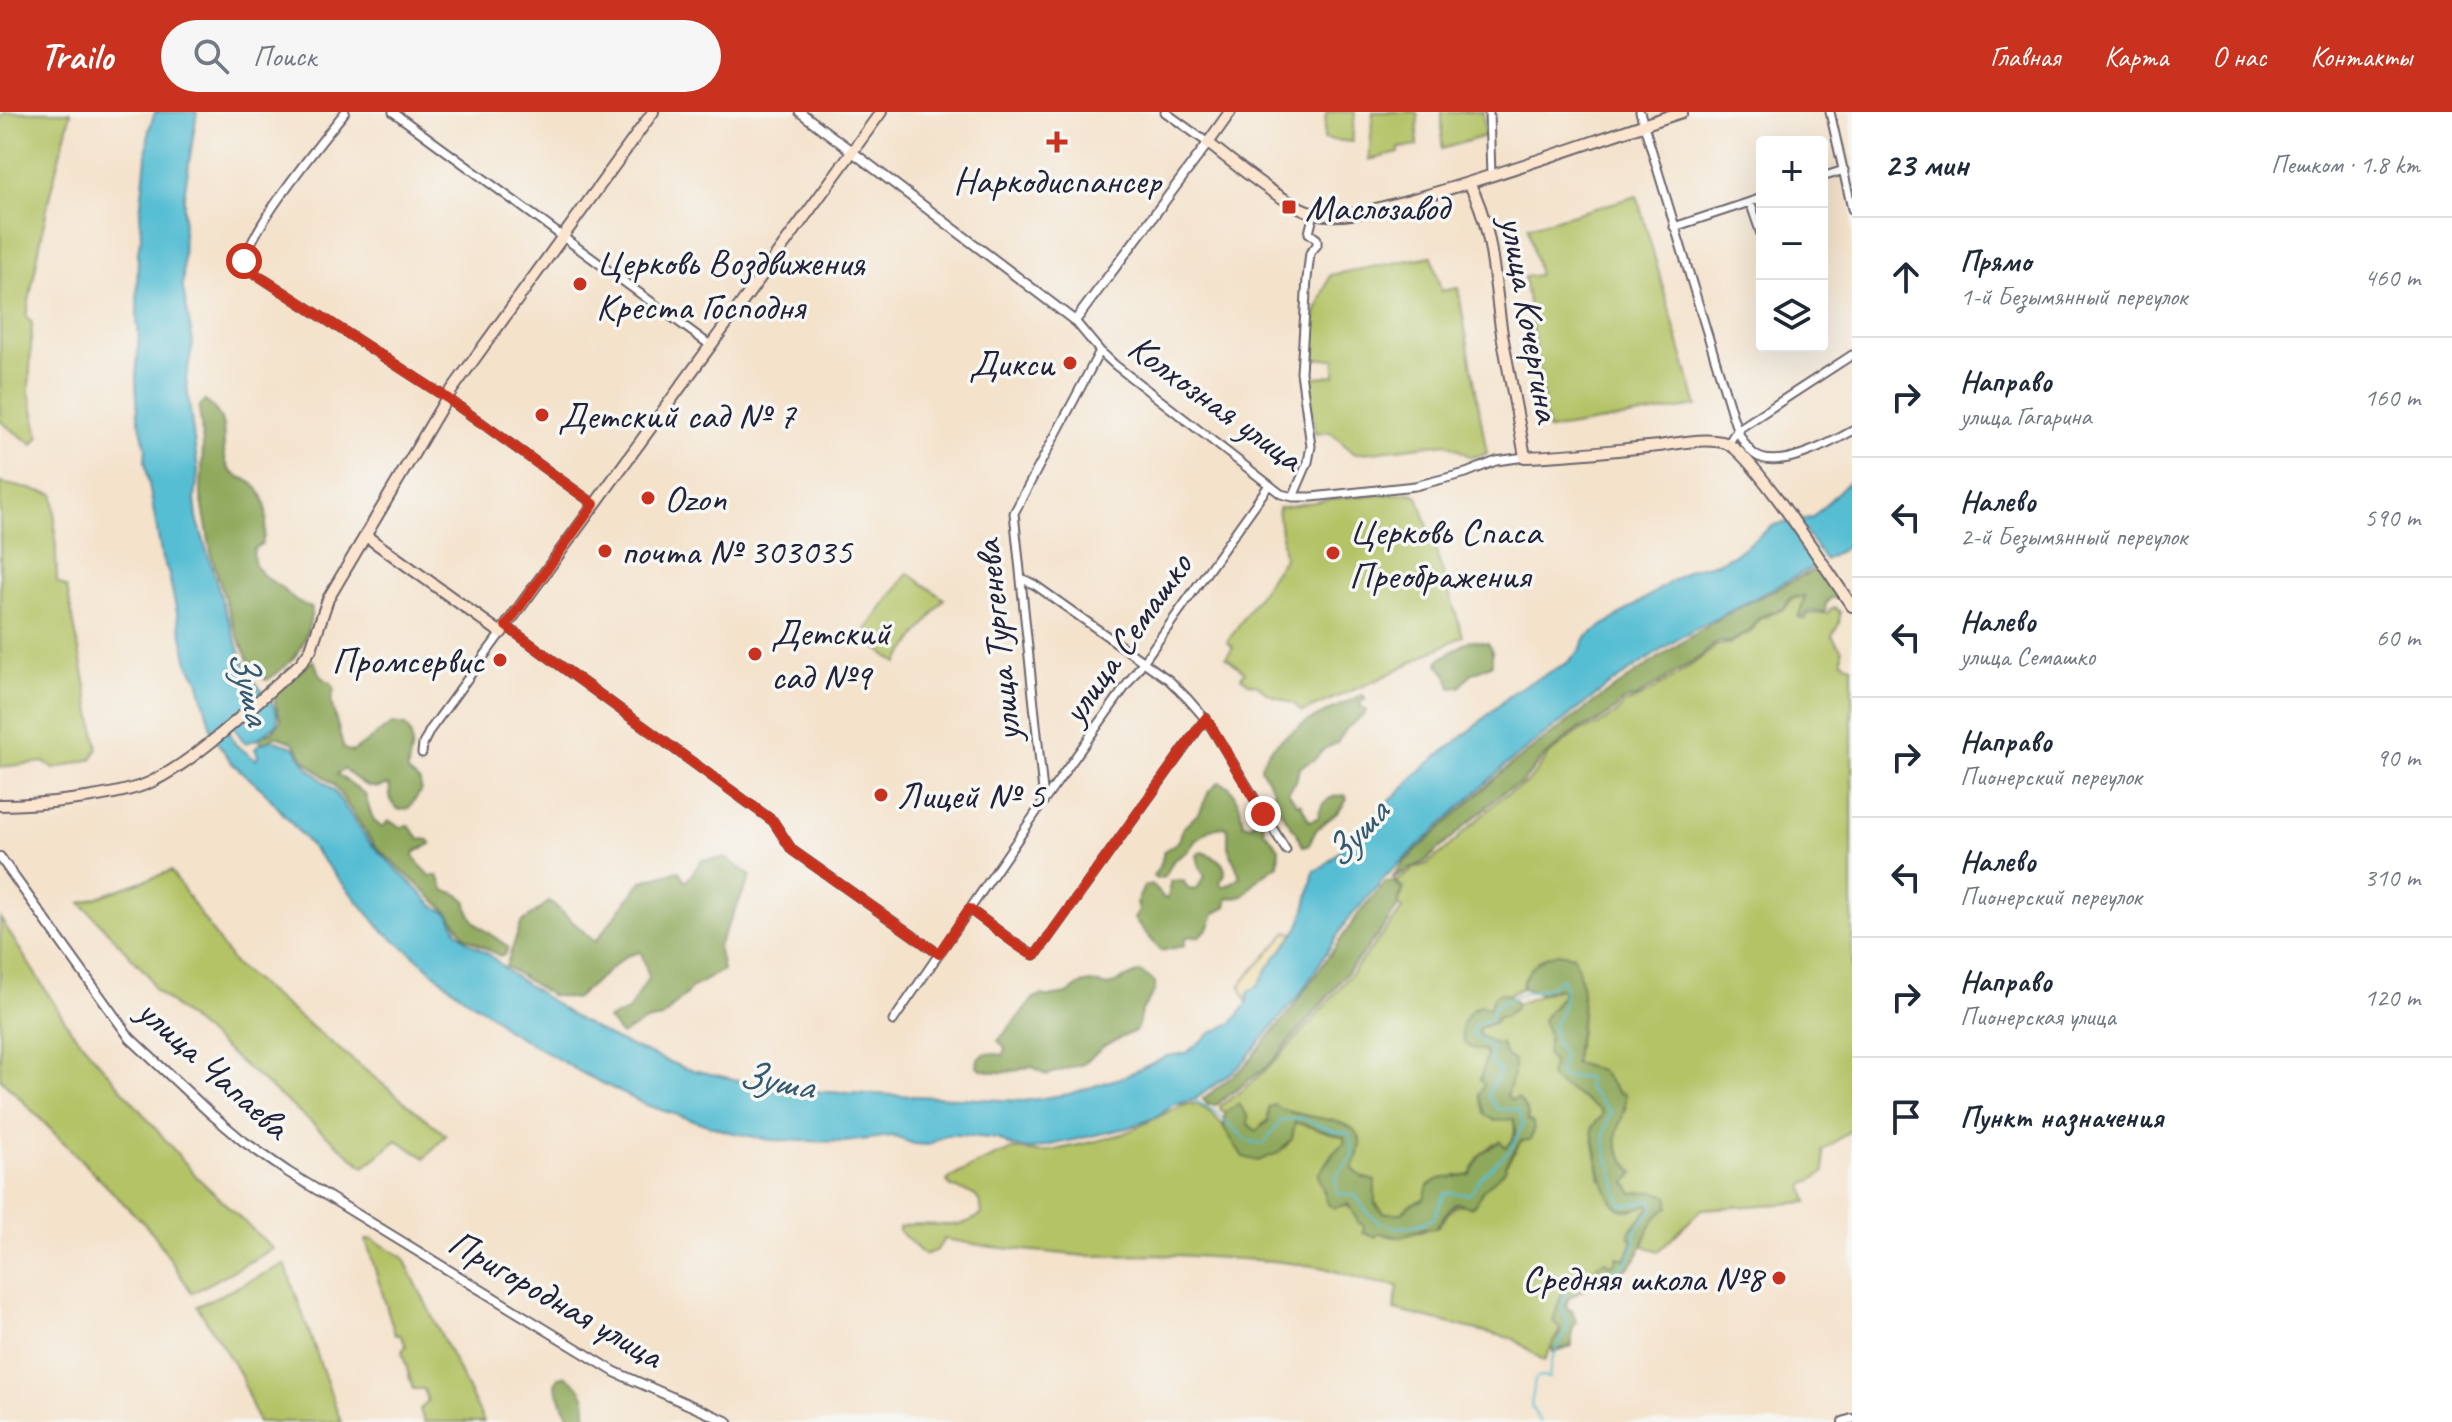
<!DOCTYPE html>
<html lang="ru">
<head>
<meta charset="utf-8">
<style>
	:root { --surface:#fff; --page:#f6f6f7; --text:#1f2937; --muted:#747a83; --line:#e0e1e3; --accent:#c8321e }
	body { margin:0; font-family:Caveat,sans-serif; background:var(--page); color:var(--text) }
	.controls { position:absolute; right:24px; top:24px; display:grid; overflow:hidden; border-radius:8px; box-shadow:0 8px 32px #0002 }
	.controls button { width:72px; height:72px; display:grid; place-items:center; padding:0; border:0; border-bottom:2px solid var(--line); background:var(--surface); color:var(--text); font:40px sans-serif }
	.stop { position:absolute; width:24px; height:24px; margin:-18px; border:6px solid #c8321e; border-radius:50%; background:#fff }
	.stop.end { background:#c8321e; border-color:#fff; box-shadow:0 2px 8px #0008 }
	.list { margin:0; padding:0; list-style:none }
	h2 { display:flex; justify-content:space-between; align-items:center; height:104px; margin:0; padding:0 32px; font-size:34px }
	h2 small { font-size:26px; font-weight:400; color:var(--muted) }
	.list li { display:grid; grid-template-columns:52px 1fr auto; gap:24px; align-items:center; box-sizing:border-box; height:120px; padding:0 32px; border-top:2px solid var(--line) }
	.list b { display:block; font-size:30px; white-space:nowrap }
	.list p { margin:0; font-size:26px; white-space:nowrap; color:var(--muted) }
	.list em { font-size:26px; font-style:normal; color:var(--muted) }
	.icon { flex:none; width:44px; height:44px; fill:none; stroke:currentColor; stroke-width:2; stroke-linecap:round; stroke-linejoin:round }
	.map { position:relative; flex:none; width:1852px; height:1310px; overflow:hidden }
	header { display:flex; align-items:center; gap:48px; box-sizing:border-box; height:112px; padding:0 40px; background:var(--accent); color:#fff }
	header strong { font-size:38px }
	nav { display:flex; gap:44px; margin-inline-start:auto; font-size:28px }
	.search { width:560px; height:72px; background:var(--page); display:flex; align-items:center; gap:20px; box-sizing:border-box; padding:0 28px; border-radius:44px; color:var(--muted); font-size:30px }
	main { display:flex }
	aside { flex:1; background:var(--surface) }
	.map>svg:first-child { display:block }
	.green { fill:#b4c366; stroke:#6b7250; stroke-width:2 }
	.forest { fill:#8fa95b; stroke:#58664b; stroke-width:2 }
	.sand { fill:#eeda9e; stroke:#887e6c; stroke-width:2 }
	.water { fill:#56bed3; stroke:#3c7087; stroke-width:2 }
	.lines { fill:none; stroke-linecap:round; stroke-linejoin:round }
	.stream { stroke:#56bed3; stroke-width:2 }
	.minor-casing { stroke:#6c656d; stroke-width:11 }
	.tertiary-casing { stroke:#6c656d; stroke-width:12 }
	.secondary-casing { stroke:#6c656d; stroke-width:14 }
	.minor { stroke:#fff; stroke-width:7 }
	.tertiary { stroke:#fff; stroke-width:8 }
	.secondary { stroke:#fce5cf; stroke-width:10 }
	.route { stroke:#c8321e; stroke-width:10 }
	.poi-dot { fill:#c8321e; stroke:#f6f6f2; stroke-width:3 }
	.labels { text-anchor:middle; stroke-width:7; stroke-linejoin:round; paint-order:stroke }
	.poi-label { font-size:38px; fill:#22223b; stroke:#f6f6f2; text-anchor:start }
	.street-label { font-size:38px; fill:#22223b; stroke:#f6f6f2 }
	.water-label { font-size:40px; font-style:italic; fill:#345970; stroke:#f6f6f2 }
</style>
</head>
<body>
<header>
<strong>Trailo</strong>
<div class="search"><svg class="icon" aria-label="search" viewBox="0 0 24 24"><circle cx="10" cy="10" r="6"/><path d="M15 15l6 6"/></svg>Поиск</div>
<nav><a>Главная</a><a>Карта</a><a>О нас</a><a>Контакты</a></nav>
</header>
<main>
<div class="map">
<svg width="1852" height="1310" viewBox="0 0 1852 1310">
	<rect width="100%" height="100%" fill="#f6f6f2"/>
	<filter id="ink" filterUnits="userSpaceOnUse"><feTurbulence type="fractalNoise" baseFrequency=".0125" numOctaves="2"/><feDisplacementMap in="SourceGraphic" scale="16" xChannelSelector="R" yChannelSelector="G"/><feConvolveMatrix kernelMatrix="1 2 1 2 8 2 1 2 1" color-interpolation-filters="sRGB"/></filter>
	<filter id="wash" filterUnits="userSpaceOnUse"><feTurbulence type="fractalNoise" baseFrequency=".006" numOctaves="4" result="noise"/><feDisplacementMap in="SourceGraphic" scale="32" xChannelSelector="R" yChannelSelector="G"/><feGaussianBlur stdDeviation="1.8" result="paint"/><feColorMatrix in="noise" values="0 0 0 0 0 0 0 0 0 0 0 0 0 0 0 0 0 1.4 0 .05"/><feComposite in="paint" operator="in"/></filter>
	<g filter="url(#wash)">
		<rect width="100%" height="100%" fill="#f4e2cb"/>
		<!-- green -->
		<path class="green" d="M5 0H71L49 86 26 205 32 211 29 280 39 324 33 333 0 309V8Z
			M1326 0H1355L1352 30 1324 27Z
			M1373 0H1415L1418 2 1417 34 1399 36V41L1369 48Z
			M1442 0H1483L1485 24 1442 37Z
			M1637 84 1697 294 1548 318 1524 165 1539 163 1528 115Z
			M1432 144 1441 179 1458 176 1487 342 1471 345 1446 331 1355 342 1330 320 1315 322 1307 266 1335 263V247H1314V207L1330 163Z
			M0 371 54 382 57 470 67 476 98 636 92 647 54 657 44 650 0 655Z
			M1411 381 1418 384 1463 524 1379 567 1302 600 1294 592 1266 581 1258 573 1249 571 1241 565 1245 560 1226 545 1233 535 1227 530 1284 446 1278 396 1337 386Z
			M908 461 944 487 897 551 861 525Z
			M1801 485 1804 489 1798 505 1805 508 1809 502 1828 501 1830 497 1835 496 1840 500 1839 512 1832 524 1842 538V549L1852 554V1017L1823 1039 1825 1060 1803 1074 1808 1090 1702 1097 1659 1139 1644 1134C1645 1117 1654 1104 1668 1095L1632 1081 1626 1070 1634 1060C1612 1035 1612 1024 1626 995L1600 958 1574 951 1580 919 1578 856 1523 869 1522 876 1508 883 1500 881 1489 897 1475 895C1456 913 1457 931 1484 938L1487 943 1484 953C1495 972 1531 1018 1506 1035L1494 1031 1480 1043 1470 1062 1440 1067 1424 1087 1409 1093 1402 1101H1384C1370 1088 1367 1070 1353 1057L1358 1041 1349 1014 1279 997 1256 1019 1248 1012V1005L1239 992 1225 1000 1221 999 1220 994C1289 948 1339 874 1392 811L1402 797 1398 793 1404 777 1395 768 1403 765 1415 756 1427 752 1444 739 1503 684 1527 671 1550 642 1579 619 1596 614 1617 601 1623 592C1647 585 1698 550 1717 533L1729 532 1752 519 1759 507 1785 497 1792 487Z
			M171 759 235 853 446 1023 425 1046 397 1028 364 1055 154 877 148 863 81 791Z
			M0 806 71 918 198 1066 273 1137 192 1181 153 1121 0 966Z
			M1558 876 1562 878V883L1543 908 1549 925 1547 943 1553 950 1557 972 1574 979 1602 999V1004L1593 1014 1592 1019 1600 1066 1632 1098 1649 1092 1650 1094 1630 1121 1634 1128 1626 1147 1565 1172 1553 1209 1561 1217 1544 1249 1514 1227 1394 1198 1398 1174 1368 1169 1321 1155 1273 1149 1175 1143 1086 1144 992 1135 944 1127 937 1138 924 1143 899 1119V1115C927 1106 955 1123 982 1102 980 1077 968 1083 950 1074L947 1069C954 1062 1004 1039 1013 1038 1023 1037 1034 1041 1044 1040 1069 1035 1097 1030 1122 1022 1139 1017 1181 989 1195 992 1216 997 1233 1028 1243 1045 1265 1043 1299 1041 1292 1010H1295L1345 1025V1031L1333 1040 1318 1063C1338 1082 1369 1126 1399 1125 1412 1124 1422 1116 1436 1116 1454 1098 1447 1092 1476 1091L1483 1078 1505 1057V1054C1520 1032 1538 1009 1518 986L1512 988 1507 984 1514 960 1495 932 1479 923 1478 917 1495 910 1498 905 1515 897 1517 892Z
			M372 1127 403 1145 484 1310H424L420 1297 428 1290 424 1277H413L402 1239 406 1234 401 1223 395 1222 366 1128Z
			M285 1152 341 1310H258L240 1262 197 1194Z"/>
		<!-- forest -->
		<path class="forest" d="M205 289C236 310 216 335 229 357 233 364 242 365 249 369 271 383 268 411 262 432L254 437C250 459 265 464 280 475 293 486 296 490 312 496 308 531 297 549 267 568L258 564 252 557 234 515 212 446 201 383 203 332 199 295Z
			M1816 457 1834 478 1838 486H1831L1826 491 1825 500 1809 499 1804 505 1799 504 1805 485H1791L1784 496 1759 505 1751 518 1730 530H1717L1700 545 1636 585 1622 589 1615 598 1595 611 1578 617 1540 649 1523 670 1503 680 1426 749 1392 766 1403 751 1503 659 1601 585 1679 532 1725 503Z
			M1470 528 1488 531 1492 538V552L1471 562 1460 575 1451 576 1447 563 1438 552 1439 548Z
			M314 549 321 565 332 572 334 577 331 590 344 637 352 640 392 612 405 614C419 630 407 642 408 660L420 670 421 679 408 697 400 698C390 693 389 684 390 674L386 673C368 681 358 668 344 657L337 662 365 682C369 694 370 709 382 715L389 709 401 715 409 714 420 727 429 728 431 732 415 740 414 744C417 753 425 756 430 764H438L445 779C453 779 462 784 467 790 467 813 493 822 508 835L505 843 500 844 465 825 450 802 375 734 334 673 306 649 293 630 275 624 263 634 260 631V623L272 620 281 609 273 583 310 550Z
			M1363 583 1366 587 1359 592 1366 598 1365 602 1347 616 1337 631 1324 637 1315 647 1299 656 1296 669 1288 680 1296 691 1301 692 1309 709 1318 706C1321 689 1329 684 1345 683L1347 687C1340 702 1329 706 1318 716 1313 721 1312 729 1308 734H1303L1295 719 1279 697 1268 691 1274 679 1261 656C1265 625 1336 595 1363 583Z
			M1219 670 1230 675 1240 694 1243 712 1251 714 1256 707 1262 706 1264 719 1279 736 1278 753C1271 758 1261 764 1255 770 1244 783 1247 786 1228 786L1226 795 1214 802 1209 815 1200 824 1186 825 1184 834 1161 839 1134 807 1139 799 1137 790 1144 774 1152 772 1164 786 1168 787 1171 769 1183 768 1188 777 1196 778 1205 764 1200 757 1197 743 1201 740C1212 743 1226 749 1225 762L1220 770 1222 775 1230 772 1240 764 1228 735V717L1224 715 1211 717 1196 728 1188 739 1173 749 1165 765 1156 767 1153 764 1161 752 1164 739 1179 729 1183 716 1200 700 1209 679Z
			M726 746 751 764 718 834 723 858 693 875 662 906 646 909 621 923 608 907 628 899 649 865 641 840 626 844 575 887 550 883 506 854 521 811 550 789 595 830 642 769 679 759 686 770 702 748Z
			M1393 769 1402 777 1397 796 1385 814 1312 904 1270 952 1216 993H1208L1203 987 1243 956 1288 902 1362 797 1386 770Z
			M1558 841 1574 844C1584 873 1585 897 1578 926 1575 935 1577 942 1574 951L1600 958 1618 980 1625 982C1627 1020 1599 1019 1634 1061L1626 1071 1632 1081C1644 1079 1657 1078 1668 1085V1095C1639 1114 1650 1144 1619 1162 1612 1166 1602 1165 1594 1167L1588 1175 1568 1187 1566 1195 1572 1199 1576 1209 1572 1219V1234L1553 1240 1552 1231 1559 1224 1561 1217 1553 1209 1565 1172 1579 1158 1592 1162 1597 1153 1605 1149 1610 1153 1615 1151 1617 1145 1626 1147 1633 1128 1630 1126 1629 1121 1650 1095 1649 1092C1641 1094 1632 1099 1624 1098 1602 1094 1597 1038 1592 1019L1593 1014 1602 1004V999L1550 966 1553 950 1547 943 1549 925 1543 908 1562 884V878L1558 876 1539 882 1522 876C1525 858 1540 844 1558 841Z
			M1140 860 1155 870V878L1141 900 1137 918 1104 934 1083 952 1047 963 1031 954C1015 960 993 964 977 955L978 947 986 941 1003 943 1005 935 998 929 1034 886 1041 883 1049 885 1067 882 1082 872 1090 870 1108 874Z
			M1500 881 1508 883 1517 892 1515 896 1504 905H1498L1495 910 1478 917 1479 923 1495 932 1501 931 1506 944 1514 948V960L1507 984 1512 988 1518 986C1524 994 1529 998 1528 1008L1533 1011 1534 1019 1530 1028 1521 1029 1505 1053 1506 1057 1483 1078 1476 1091 1471 1095 1457 1091 1451 1095 1436 1116H1424L1399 1125 1379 1121 1375 1125 1363 1121 1364 1114 1358 1110 1348 1092 1334 1096 1328 1092 1318 1063 1334 1040 1344 1031V1025L1295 1010 1292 1027 1278 1041 1258 1049 1243 1045 1224 1016 1225 1000 1239 992 1248 1005V1012L1256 1019 1268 1009 1269 995 1275 993C1292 1008 1354 1002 1360 1027 1362 1036 1355 1049 1353 1057L1362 1065 1375 1069V1092L1384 1101H1402L1409 1093 1424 1087 1428 1073 1440 1067 1470 1062 1480 1043 1500 1029 1506 1035C1517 1029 1516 1018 1514 1007L1495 1009 1485 1002 1479 982 1484 973 1480 968 1487 943 1484 938C1454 940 1456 903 1481 893L1489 897 1494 885Z
			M565 1264C583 1274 590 1290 584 1310H574L564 1296 555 1272 558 1265Z"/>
		<!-- sand -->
		<path class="sand" d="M1287 820 1295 821C1287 831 1279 841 1271 851 1261 864 1264 871 1248 881L1247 892 1240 873Z"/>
		<!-- water -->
		<path class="water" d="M155 0H197L184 83 183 177 193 230 186 267 198 358 195 387 197 406C213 459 227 510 248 559 256 577 281 591 277 612L258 627 245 631 227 606 224 608 235 632 256 648 258 643 255 637 259 632 272 628 294 635 308 655 334 679 370 731 434 794 449 802 457 819 468 830 490 843 510 861 574 905 616 928 684 956 783 978 1024 989 1069 982 1123 965 1167 944 1186 941 1211 921 1232 911 1247 892 1248 881C1264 871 1261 865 1271 852 1278 841 1288 832 1295 821 1306 803 1309 780 1314 759L1323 755 1425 654 1472 617 1516 578 1567 551 1580 538 1586 525 1689 458 1717 451 1735 442 1774 413 1788 410 1817 453 1681 525 1609 573 1502 656 1386 764 1346 810 1301 881 1239 955 1194 988 1173 993 1157 1005 1127 1016 1033 1037 1013 1035 998 1027 960 1023H946L928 1033 914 1032 892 1024 845 1030 770 1028 729 1020 646 993 584 962 504 916C494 902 479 896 465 886 436 865 412 839 383 819L264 679 232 651 213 624 198 568 188 551 168 459 162 447 145 349 146 336 138 304 136 268 139 221 137 211 138 139 141 126 140 101 149 18Z
			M1852 366V432L1825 448 1797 408 1812 406Z"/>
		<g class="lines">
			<!-- stream -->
			<path class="stream" d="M1194 988 1214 999 1248 1029 1264 1032 1280 1009 1301 1006 1334 1019 1349 1021 1354 1044 1336 1063 1337 1081 1356 1084C1376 1118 1396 1122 1433 1107L1445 1081 1470 1082 1481 1065 1511 1037 1523 1012 1519 998 1497 997 1488 983 1500 959 1490 948 1493 937 1473 923 1475 912 1490 909 1493 896 1518 883 1548 876 1562 866C1568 885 1563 898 1553 914L1556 932 1564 943 1559 960 1563 965 1587 966 1588 976 1611 1000C1599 1026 1606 1037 1613 1062 1616 1074 1616 1082 1622 1093 1633 1094 1642 1087 1652 1089V1099L1635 1119V1131L1627 1150 1612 1160 1593 1163 1566 1176 1562 1196 1568 1214 1551 1250 1549 1266 1540 1265 1535 1268 1531 1294 1540 1310"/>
		</g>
	</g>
	<g filter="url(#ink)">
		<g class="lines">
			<defs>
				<path id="minor" d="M345 0C325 25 240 128 245 155L447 286 594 392
					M393 0 710 233
					M1165 0 1208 31
					M1489 0 1491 64
					M1640 0 1727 286C1733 305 1738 329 1754 342 1776 360 1831 331 1852 319
					M1830 0 1852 97
					M1822 65 1844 58
					M1750 90 1762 125
					M1674 115 1762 86
					M1075 209 1100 239 1115 253 1281 382 1293 385H1312L1415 374 1466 361 1496 349 1525 345
					M1728 332 1737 318 1852 243
					M1293 385 1308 350 1311 334 1301 260 1307 167 1310 141 1317 133V127L1309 121 1314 101
					M1021 466 1035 473 1169 568 1188 587 1208 610 1286 738
					M506 514 773 709 792 738 939 842
					M422 641 423 632 430 618 501 521
					M1044 689 1014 401 1100 239
					M969 797C981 805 1026 841 1034 843L1038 840 1206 606
					M893 909 1044 689 1269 373"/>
				<path id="tertiary" d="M800 0 1075 209 1208 31
					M0 745 130 926 211 1002 243 1029 288 1060 615 1260 728 1310
					M1843 1310 1852 1307"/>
				<path id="secondary" d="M1230 0 1208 31C1234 51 1284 93 1314 101 1345 109 1381 95 1410 88 1502 63 1592 29 1682 0
					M1469 71C1494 116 1494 172 1502 222 1509 263 1518 304 1525 345 1570 344 1614 338 1659 334 1680 331 1705 325 1726 331 1752 340 1831 465 1852 494
					M366 424 501 521 881 0
					M0 693C37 693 119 685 151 670 201 646 258 588 301 551L311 537 328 487 449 282 653 0"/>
			</defs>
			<!-- minor casing -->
			<use href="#minor" class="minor-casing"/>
			<!-- tertiary casing -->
			<use href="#tertiary" class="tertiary-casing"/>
			<!-- secondary casing -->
			<use href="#secondary" class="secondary-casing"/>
			<!-- minor -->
			<use href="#minor" class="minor"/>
			<!-- tertiary -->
			<use href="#tertiary" class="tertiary"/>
			<!-- secondary -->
			<use href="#secondary" class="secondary"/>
		</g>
	</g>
	<g class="lines" filter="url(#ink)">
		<!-- route -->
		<path class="route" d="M244 149 245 155 447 286 594 392 506 514 773 709 792 738 939 842 969 797C981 805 1026 842 1034 843L1038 840 1206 606 1263 702"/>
	</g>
	<!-- markers -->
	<g class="poi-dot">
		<path d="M1053 18h8v8h8v8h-8v8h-8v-8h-8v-8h8z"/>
		<rect x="1281" y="87" width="16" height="16" rx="4"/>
		<circle cx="580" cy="172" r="8"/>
		<circle cx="1070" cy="251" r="8"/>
		<circle cx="542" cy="303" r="8"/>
		<circle cx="648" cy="386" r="8"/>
		<circle cx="605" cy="439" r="8"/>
		<circle cx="1333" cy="441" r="8"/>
		<circle cx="755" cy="542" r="8"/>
		<circle cx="500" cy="548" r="8"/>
		<circle cx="881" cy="683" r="8"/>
		<circle cx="1779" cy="1166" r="8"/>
	</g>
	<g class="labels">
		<!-- poi labels -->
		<g class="poi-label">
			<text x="1057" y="81" text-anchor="middle">Наркодиспансер</text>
			<text x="1305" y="108">Маслозавод</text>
			<text x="596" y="163">Церковь Воздвижения<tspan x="596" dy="44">Креста Господня</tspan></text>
			<text x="1054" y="264" text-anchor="end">Дикси</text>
			<text x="558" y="316">Детский сад № 7</text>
			<text x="664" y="399">Ozon</text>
			<text x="1349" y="432">Церковь Спаса<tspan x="1349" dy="44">Преображения</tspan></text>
			<text x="621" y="452">почта № 303035</text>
			<text x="771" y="533">Детский<tspan x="771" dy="44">сад №9</tspan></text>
			<text x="484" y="561" text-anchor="end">Промсервис</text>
			<text x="897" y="696">Лицей № 5</text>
			<text x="1763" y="1179" text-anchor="end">Средняя школа №8</text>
		</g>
		<!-- street labels -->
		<g class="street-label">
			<text transform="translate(1531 207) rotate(80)" y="13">улица Кочергина</text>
			<text transform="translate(1216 290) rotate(36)" y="13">Колхозная улица</text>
			<text transform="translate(1126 526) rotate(-55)" y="13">улица Семашко</text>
			<text transform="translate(997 529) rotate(-96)" y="13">улица Тургенева</text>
			<text transform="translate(214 956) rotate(42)" y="13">улица Чапаева</text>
			<text transform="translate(556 1186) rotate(30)" y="13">Пригородная улица</text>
		</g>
		<!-- water labels -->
		<g class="water-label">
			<text transform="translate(251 574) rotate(76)" y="14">Зуша</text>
			<text transform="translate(1355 721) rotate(-48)" y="14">Зуша</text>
			<text transform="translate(776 967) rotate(10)" y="14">Зуша</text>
		</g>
	</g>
</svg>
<div class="controls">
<button>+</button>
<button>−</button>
<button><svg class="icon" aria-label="layers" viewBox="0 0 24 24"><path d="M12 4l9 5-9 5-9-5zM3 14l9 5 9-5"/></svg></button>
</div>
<div class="stop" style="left:244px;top:149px"></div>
<div class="stop end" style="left:1263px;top:702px"></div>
</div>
<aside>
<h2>23 мин<small>Пешком · 1.8 km</small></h2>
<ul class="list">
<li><svg class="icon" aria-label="ahead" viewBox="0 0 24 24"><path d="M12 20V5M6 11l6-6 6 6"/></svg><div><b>Прямо</b><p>1-й Безымянный переулок</p></div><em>460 m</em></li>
<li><svg class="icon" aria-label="right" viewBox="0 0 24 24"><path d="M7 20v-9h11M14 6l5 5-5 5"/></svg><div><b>Направо</b><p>улица Гагарина</p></div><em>160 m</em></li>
<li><svg class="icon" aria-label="left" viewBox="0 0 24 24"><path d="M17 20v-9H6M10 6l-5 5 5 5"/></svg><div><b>Налево</b><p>2-й Безымянный переулок</p></div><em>590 m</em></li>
<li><svg class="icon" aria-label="left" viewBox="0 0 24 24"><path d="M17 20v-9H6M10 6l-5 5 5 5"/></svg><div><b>Налево</b><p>улица Семашко</p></div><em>60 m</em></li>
<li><svg class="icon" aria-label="right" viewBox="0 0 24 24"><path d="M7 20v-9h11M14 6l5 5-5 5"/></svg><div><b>Направо</b><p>Пионерский переулок</p></div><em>90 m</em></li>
<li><svg class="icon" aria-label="left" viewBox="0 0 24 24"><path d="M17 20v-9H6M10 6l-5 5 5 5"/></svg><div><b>Налево</b><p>Пионерский переулок</p></div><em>310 m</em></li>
<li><svg class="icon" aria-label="right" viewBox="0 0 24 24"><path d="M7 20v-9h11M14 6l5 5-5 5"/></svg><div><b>Направо</b><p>Пионерская улица</p></div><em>120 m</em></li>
<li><svg class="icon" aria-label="arrive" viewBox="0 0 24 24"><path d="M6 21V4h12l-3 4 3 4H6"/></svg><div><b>Пункт назначения</b></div></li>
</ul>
</aside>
</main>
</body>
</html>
